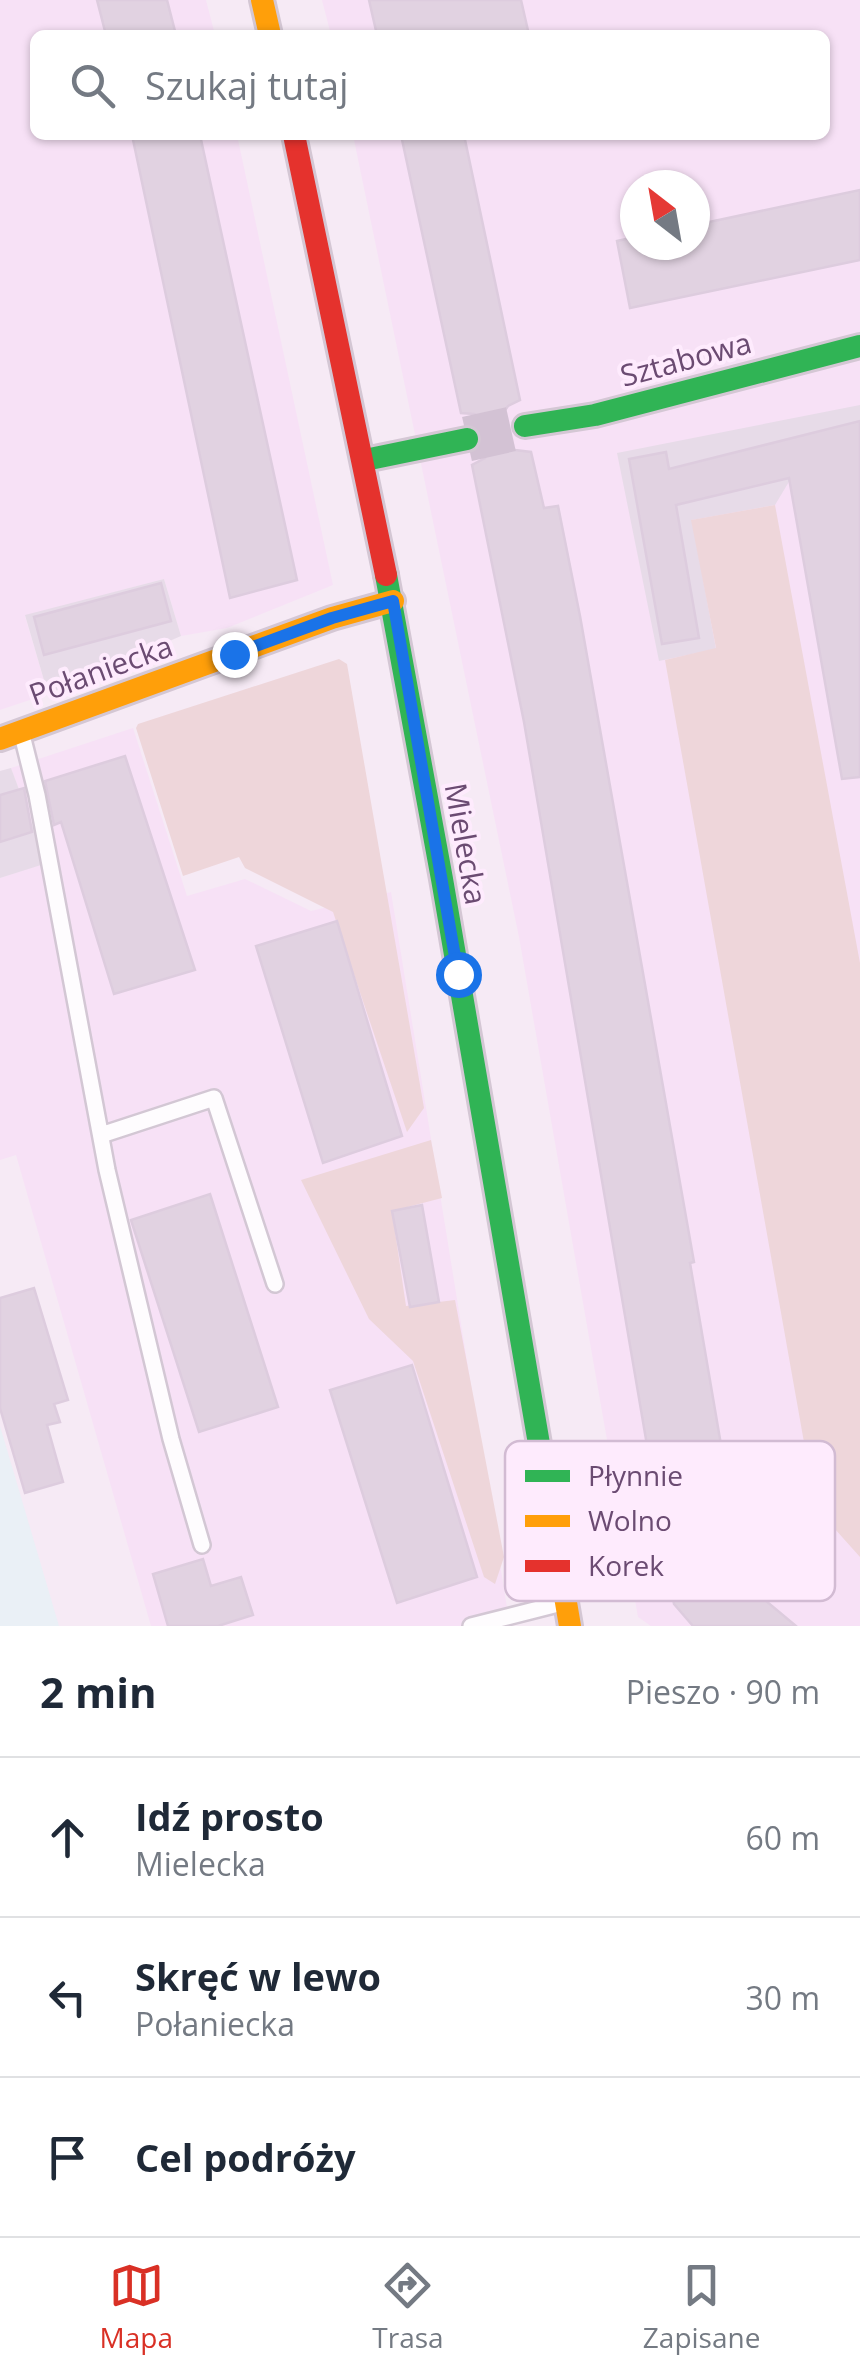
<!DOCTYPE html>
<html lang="pl">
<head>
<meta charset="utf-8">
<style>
	:root { --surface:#fff; --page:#f2f2f3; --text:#1f2937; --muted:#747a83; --line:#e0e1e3; --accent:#d93025 }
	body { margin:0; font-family:"Open Sans",sans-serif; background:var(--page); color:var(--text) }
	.compass { position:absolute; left:620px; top:170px; width:90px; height:90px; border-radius:50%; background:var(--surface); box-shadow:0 2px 8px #0004; rotate:329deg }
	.stop { position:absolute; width:30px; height:30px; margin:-22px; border:8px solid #1a73e8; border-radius:50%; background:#fff }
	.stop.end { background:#1a73e8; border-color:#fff; box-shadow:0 2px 10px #0008 }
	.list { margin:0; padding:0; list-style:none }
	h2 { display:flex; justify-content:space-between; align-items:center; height:130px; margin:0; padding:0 40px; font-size:42px }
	h2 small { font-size:32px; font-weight:400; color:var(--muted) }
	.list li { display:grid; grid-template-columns:65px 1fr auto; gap:30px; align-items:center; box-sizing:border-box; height:160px; padding:0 40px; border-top:2px solid var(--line) }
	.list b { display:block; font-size:38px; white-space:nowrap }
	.list p { margin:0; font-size:32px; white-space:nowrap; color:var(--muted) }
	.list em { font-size:32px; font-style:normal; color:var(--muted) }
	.icon { flex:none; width:55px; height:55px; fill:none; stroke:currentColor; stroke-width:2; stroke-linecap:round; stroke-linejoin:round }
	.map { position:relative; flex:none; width:860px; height:1626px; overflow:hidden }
	.search { position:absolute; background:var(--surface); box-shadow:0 2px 8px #0004; left:30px; right:30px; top:30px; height:110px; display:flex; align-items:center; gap:25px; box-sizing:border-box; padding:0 35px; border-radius:15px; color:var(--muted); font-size:38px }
	.sheet { height:610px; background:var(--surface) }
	nav { display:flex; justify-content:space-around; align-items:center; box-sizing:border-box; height:140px; border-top:2px solid var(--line); background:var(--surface); font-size:28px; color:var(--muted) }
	nav a { display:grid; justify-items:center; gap:5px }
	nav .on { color:var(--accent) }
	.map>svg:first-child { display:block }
	.residential { fill:#f7e1f6; fill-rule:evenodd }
	.industrial { fill:#e7dbe8 }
	.education { fill:#eaf0f6 }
	.green { fill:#eed6da }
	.building { fill:#e1d2e1; stroke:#ddccde; stroke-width:2.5 }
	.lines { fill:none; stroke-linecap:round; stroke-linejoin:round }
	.secondary-tunnel { stroke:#d3c2d4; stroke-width:45; stroke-dasharray:45 22; stroke-linecap:butt }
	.lane-casing { stroke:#d3c7d4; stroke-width:20 }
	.fast-casing { stroke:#d4c7d4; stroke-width:28 }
	.slow-casing { stroke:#d4c7d4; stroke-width:28 }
	.jam-casing { stroke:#d4c7d4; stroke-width:28 }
	.lane { stroke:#fefcfe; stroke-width:15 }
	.fast { stroke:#30b455; stroke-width:22 }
	.slow { stroke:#ff9f0a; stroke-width:22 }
	.jam { stroke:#e5322d; stroke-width:22 }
	.route { stroke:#1a73e8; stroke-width:12 }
	.labels { text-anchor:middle; stroke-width:8; stroke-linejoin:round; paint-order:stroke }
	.street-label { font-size:30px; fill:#6b4b72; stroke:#feebfd }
	.key { fill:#feebfd; stroke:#d2bbd3; stroke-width:2.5 }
	.key-label { font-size:28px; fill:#6b4b72 }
</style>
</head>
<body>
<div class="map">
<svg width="860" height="1626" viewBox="0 0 860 1626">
	<rect width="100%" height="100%" fill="#f6eaf5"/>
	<!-- residential -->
	<path class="residential" d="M0 0H206L215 35H35V135H237L333 585 227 628 181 636 164 579 25 616 48 694 0 710Z
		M322 0H860V1626H651L638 1617 519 937 353 135H825V35H331ZM635 185H695V245H635Z
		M133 728 187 896 245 879 311 911 391 892 510 1626H151L16 1155 0 1160V878L41 864 35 832 11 768Z"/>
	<!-- industrial -->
	<path class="industrial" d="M860 405V464L790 480 775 505 692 520 716 649 659 661 617 453Z
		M164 579 181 636 48 694 25 615Z
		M11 768 35 832 41 865 0 878V771Z"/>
	<!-- education -->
	<path class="education" d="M0 1426 16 1480 59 1626H0Z"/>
	<!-- green -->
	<path class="green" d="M775 505 860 963V1557L826 1519 810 1476 665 660 716 648 691 520Z
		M339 659 347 664 424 1108 407 1132 333 912 245 868 239 857 183 876 136 728 138 724Z
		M431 1140 442 1198 392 1211 406 1306 455 1300 504 1557 495 1584 484 1577 413 1361 369 1319 301 1180Z"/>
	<!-- building -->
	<path class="building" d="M97 0H167L176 35H106Z
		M369 0H521L529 35H377Z
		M132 135H200L297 580 230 598Z
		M401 135H464L520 400 508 406 501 416 499 431 505 443 515 450 531 452 544 508 558 506 580 616 694 1262 690 1263 743 1574 751 1580 753 1590 796 1626H693L674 1604 524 722 472 465 485 458 492 446 493 435 486 421 474 414 461 413Z
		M860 190V260L630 308 617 241 635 237V245H695V225Z
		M860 421V777L842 779 789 478 676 505 699 638 662 644 629 459 666 452 669 469Z
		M161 583 171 621 44 655 34 617Z
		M125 756 195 970 114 994 61 822 54 825 45 781Z
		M24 788 32 832 0 842V795Z
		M337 921 402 1136 323 1163 256 946Z
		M210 1194 278 1407 199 1432 131 1220Z
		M422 1205 439 1302 410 1307 392 1211Z
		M34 1288 68 1400 54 1404 60 1422 47 1425 63 1482 25 1493 0 1408V1298Z
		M412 1365 477 1577 397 1603 330 1390Z
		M203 1559 211 1586 241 1577 253 1615 218 1626H168L153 1574Z"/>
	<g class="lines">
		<!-- secondary-tunnel -->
		<path class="secondary-tunnel" d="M467 439 525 426"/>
		<defs>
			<path id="lane" d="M22 735 37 795 107 1170 171 1439 202 1545
				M101 1135 214 1098 275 1284
				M471 1626 562 1603"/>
			<path id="fast" d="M525 426 595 415 860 346
				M365 460 467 439
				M386 575 442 879 544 1473"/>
			<path id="slow" d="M262 0 270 35
				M0 739 332 618 393 601
				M544 1473 570 1626"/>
			<path id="jam" d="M294 135 386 575"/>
		</defs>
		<!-- lane casing -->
		<use href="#lane" class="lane-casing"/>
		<!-- fast casing -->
		<use href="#fast" class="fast-casing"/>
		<!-- slow casing -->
		<use href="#slow" class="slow-casing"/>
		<!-- jam casing -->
		<use href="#jam" class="jam-casing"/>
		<!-- lane -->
		<use href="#lane" class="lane"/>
		<!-- fast -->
		<use href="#fast" class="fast"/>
		<!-- slow -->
		<use href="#slow" class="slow"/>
		<!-- jam -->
		<use href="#jam" class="jam"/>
	</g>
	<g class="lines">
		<!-- route -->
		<path class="route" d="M234 654 332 618 393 601 458 974"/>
	</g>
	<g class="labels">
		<!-- street labels -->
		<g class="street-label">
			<text transform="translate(686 360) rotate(-15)" y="10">Sztabowa</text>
			<text transform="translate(101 671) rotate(-20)" y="10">Połaniecka</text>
			<text transform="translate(465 844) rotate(80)" y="10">Mielecka</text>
		</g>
	</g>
	<!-- legend -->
	<rect x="505" y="1441" width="330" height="160" rx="15" class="key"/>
	<rect x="525" y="1470" width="45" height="12" fill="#30b455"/>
	<rect x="525" y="1515" width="45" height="12" fill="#ff9f0a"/>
	<rect x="525" y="1560" width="45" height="12" fill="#e5322d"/>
	<g class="key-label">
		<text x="588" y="1486">Płynnie</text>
		<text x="588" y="1531">Wolno</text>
		<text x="588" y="1576">Korek</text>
	</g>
</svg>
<svg class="compass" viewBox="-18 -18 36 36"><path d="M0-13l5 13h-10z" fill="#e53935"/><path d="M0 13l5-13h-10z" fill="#747a83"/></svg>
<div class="stop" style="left:458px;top:974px"></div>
<div class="stop end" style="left:234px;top:654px"></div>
<div class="search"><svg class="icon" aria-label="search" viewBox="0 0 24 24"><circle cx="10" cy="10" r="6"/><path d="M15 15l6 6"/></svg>Szukaj tutaj</div>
</div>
<section class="sheet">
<h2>2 min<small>Pieszo · 90 m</small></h2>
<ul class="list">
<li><svg class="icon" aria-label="ahead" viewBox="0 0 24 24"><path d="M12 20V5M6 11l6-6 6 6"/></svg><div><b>Idź prosto</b><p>Mielecka</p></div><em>60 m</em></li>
<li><svg class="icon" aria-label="left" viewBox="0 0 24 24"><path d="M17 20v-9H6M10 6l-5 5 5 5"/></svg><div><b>Skręć w lewo</b><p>Połaniecka</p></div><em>30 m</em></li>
<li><svg class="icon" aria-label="arrive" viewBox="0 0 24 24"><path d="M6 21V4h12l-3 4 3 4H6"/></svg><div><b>Cel podróży</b></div></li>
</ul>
</section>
<nav>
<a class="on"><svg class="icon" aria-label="map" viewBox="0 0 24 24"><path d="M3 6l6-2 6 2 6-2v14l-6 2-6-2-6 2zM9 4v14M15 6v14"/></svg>Mapa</a>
<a><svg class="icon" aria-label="directions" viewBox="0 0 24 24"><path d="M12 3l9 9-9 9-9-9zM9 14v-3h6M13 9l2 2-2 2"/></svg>Trasa</a>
<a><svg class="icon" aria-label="saved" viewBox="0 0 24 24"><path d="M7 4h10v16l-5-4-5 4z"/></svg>Zapisane</a>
</nav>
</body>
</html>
